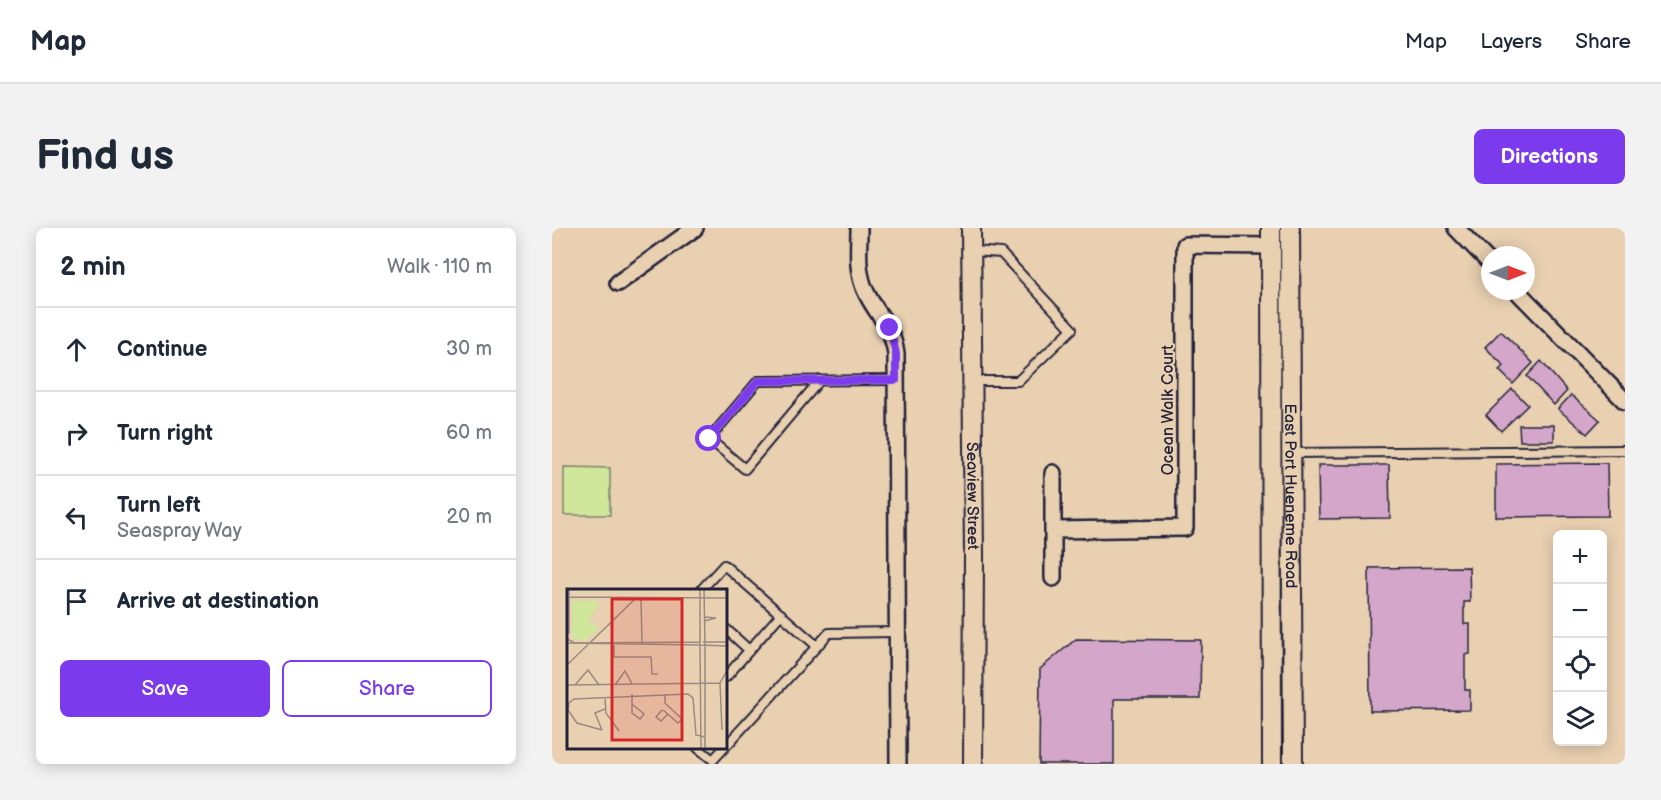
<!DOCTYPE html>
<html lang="en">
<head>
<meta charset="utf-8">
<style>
	:root { --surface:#fff; --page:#f2f2f3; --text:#1f2937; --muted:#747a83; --line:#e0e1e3; --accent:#7c3aed }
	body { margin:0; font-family:"Balsamiq Sans",sans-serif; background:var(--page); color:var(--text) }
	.controls { position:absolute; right:18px; bottom:18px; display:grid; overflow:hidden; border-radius:9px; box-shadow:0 3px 15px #0003 }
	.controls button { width:54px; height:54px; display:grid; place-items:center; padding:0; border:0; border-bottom:2px solid var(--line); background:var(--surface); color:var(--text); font:30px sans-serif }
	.compass { position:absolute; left:929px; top:18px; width:54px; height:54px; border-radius:50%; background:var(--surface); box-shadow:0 3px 15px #0003; rotate:90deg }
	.stop { position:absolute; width:18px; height:18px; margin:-14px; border:4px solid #7c3aed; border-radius:50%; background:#fff }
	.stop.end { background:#7c3aed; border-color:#fff; box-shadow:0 2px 6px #0008 }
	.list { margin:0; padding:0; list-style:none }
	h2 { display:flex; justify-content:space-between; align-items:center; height:78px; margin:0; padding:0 24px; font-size:26px }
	h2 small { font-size:20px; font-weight:400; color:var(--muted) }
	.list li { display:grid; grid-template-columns:39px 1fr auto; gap:18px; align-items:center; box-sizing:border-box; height:84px; padding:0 24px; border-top:2px solid var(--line) }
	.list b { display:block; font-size:22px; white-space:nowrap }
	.list p { margin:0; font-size:20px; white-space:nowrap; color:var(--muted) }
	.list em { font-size:20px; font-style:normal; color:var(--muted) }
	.actions { display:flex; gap:12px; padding:18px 24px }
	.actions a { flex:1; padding:14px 0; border:2px solid var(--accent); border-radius:9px; text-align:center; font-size:21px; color:var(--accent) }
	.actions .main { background:var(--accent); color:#fff }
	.icon { flex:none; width:33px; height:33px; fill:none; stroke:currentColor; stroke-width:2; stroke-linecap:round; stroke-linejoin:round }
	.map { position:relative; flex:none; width:1073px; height:536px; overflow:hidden; border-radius:9px }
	header { display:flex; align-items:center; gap:36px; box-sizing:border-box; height:84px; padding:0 30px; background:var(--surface); border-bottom:2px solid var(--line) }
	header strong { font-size:28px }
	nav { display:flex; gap:33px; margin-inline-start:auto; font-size:21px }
	.intro { display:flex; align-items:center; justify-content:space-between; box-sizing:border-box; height:144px; padding:0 36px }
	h1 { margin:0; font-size:42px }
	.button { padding:15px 27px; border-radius:9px; background:var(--accent); color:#fff; font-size:21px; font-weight:700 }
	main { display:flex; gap:36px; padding:0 36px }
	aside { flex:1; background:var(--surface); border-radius:9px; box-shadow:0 3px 15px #0003 }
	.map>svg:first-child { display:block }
	.green { fill:#d0e69b; stroke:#79846b; stroke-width:1.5 }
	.building { fill:#d4a7ca; stroke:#22223b; stroke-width:1.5 }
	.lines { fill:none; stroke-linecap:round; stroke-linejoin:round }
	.service-casing { stroke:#22223b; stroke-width:12 }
	.minor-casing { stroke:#22223b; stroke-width:20 }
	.tertiary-casing { stroke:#22223b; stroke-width:22 }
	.service { stroke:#e9d0b1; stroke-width:8 }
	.minor { stroke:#e9d0b1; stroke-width:15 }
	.tertiary { stroke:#e9d0b1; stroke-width:18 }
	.route { stroke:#7c3aed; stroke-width:8 }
	.labels { text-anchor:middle; stroke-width:4.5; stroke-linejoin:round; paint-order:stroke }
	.street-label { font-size:16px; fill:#22223b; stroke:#e9d0b1 }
	.inset-road { fill:none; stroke:#998a82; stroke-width:1.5 }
	.view { fill:#d62828; fill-opacity:0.15; stroke:#d62828; stroke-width:3 }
	.inset-edge { fill:none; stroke:#22223b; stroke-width:3 }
</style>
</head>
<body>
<header>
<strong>Map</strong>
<nav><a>Map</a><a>Layers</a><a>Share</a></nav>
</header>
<div class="intro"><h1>Find us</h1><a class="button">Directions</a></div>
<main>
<aside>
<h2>2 min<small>Walk · 110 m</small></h2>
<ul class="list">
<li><svg class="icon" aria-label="ahead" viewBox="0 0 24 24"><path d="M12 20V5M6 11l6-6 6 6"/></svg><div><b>Continue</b></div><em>30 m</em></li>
<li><svg class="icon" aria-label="right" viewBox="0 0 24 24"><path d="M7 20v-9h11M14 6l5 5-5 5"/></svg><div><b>Turn right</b></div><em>60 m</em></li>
<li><svg class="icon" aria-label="left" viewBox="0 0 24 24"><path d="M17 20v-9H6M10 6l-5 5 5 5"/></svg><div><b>Turn left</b><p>Seaspray Way</p></div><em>20 m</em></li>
<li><svg class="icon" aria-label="arrive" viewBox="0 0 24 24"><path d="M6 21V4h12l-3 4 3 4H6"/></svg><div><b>Arrive at destination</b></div></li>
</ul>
<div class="actions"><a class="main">Save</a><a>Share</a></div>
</aside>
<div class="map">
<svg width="1073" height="536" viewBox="0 0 1073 536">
	<rect width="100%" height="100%" fill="#e9d0b1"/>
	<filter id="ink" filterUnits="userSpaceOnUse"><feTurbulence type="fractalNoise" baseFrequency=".0167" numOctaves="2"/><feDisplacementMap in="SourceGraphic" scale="12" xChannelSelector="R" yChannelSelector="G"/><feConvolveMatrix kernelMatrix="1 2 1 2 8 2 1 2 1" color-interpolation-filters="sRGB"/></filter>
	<g filter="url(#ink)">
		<!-- green -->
		<path class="green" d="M12 239 58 240V287H12Z"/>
		<!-- building -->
		<path class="building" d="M949 103 981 135 961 156 947 142 952 138 933 119Z
			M989 133 1015 163 1002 177 975 148Z
			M960 161 976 177 949 203 934 187Z
			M1019 167 1048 192 1035 206 1006 181Z
			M967 197H1002V213H968Z
			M1055 235 1056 288 944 289V236Z
			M766 237H837L838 290 767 291Z
			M917 339 918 374H912V396H918V426L913 427V462H918V482L818 483 817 340Z
			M524 411 649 412 648 471H562V536H487L488 441Z"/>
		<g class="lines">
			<defs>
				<path id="service" d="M421 23 449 25 520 101 466 153H421
					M268 152 193 241 157 211 206 153 344 152
					M739 225 1073 222
					M149 362 172 337 265 418
					M174 401 197 422
					M174 449 229 386
					M174 518 277 405 345 404
					M146 520 161 532 172 520"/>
				<path id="minor" d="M307 0C307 22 304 44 314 64 325 88 340 96 344 126L346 536
					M904 0 938 35
					M66 55 143 0
					M965 63 1073 173
					M501 245V302
					M501 350V302L633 300V17L719 18"/>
				<g id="tertiary">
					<path id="s1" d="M419 0 422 328 421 536"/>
					<path d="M719 0 720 536"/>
					<path id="s2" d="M738 0 741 536"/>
				</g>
			</defs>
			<!-- service casing -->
			<use href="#service" class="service-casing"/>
			<!-- minor casing -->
			<use href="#minor" class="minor-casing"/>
			<!-- tertiary casing -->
			<use href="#tertiary" class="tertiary-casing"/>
			<!-- service -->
			<use href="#service" class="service"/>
			<!-- minor -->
			<use href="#minor" class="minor"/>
			<!-- tertiary -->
			<use href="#tertiary" class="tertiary"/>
		</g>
	</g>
	<g class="lines" filter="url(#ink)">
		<!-- route -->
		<path class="route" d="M157 211 206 153 344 152V126L338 100"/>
	</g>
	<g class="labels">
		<!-- street labels -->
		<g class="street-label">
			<text transform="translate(615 182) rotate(-90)" y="6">Ocean Walk Court</text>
			<text dy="6" stroke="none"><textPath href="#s1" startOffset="268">Seaview Street</textPath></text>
			<text dy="6" stroke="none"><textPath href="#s2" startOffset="268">East Port Hueneme Road</textPath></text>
		</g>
	</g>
	<!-- overview -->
	<g transform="translate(15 361)">
		<rect width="160" height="160" fill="#e9d0b1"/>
		<path d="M5 12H32L22 32 32 39 18 52 5 49Z" fill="#d0e69b"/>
		<path class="inset-road" d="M2 0V45M133 0V56L161 57M137 0 138 57M2 8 161 9M74 9 75 55M137 32 149 29 138 28M0 50 8 54 133 53M136 53H161M0 54 133 56 134 160M47 56V68H84L85 85H91M0 76 69 9M0 96 153 94M8 96 21 81 32 96M48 96 58 82 65 95M65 105V124L73 130 77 125 65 115M38 110 39 124 52 142M1 121 2 114 7 110 121 105 126 109 129 146 138 148M1 121 10 134 35 141M95 121 89 128 94 132 101 125M96 121 111 134 115 130 98 114V105M35 141 28 124 38 120M155 141 153 94 161 80M55 160H151M138 160V57"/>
		<path class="view" d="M45 10H115V151H45Z"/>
		<rect width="160" height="160" class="inset-edge"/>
	</g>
</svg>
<div class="controls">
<button>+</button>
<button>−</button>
<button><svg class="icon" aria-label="locate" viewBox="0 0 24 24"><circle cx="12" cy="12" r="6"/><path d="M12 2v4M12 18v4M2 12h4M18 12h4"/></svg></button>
<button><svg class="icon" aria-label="layers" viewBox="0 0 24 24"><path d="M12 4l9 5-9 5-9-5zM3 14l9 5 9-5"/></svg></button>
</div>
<svg class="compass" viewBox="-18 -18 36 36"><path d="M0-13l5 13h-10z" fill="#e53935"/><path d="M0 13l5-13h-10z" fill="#747a83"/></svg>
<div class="stop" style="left:157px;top:211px"></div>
<div class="stop end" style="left:338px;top:100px"></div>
</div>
</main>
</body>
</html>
